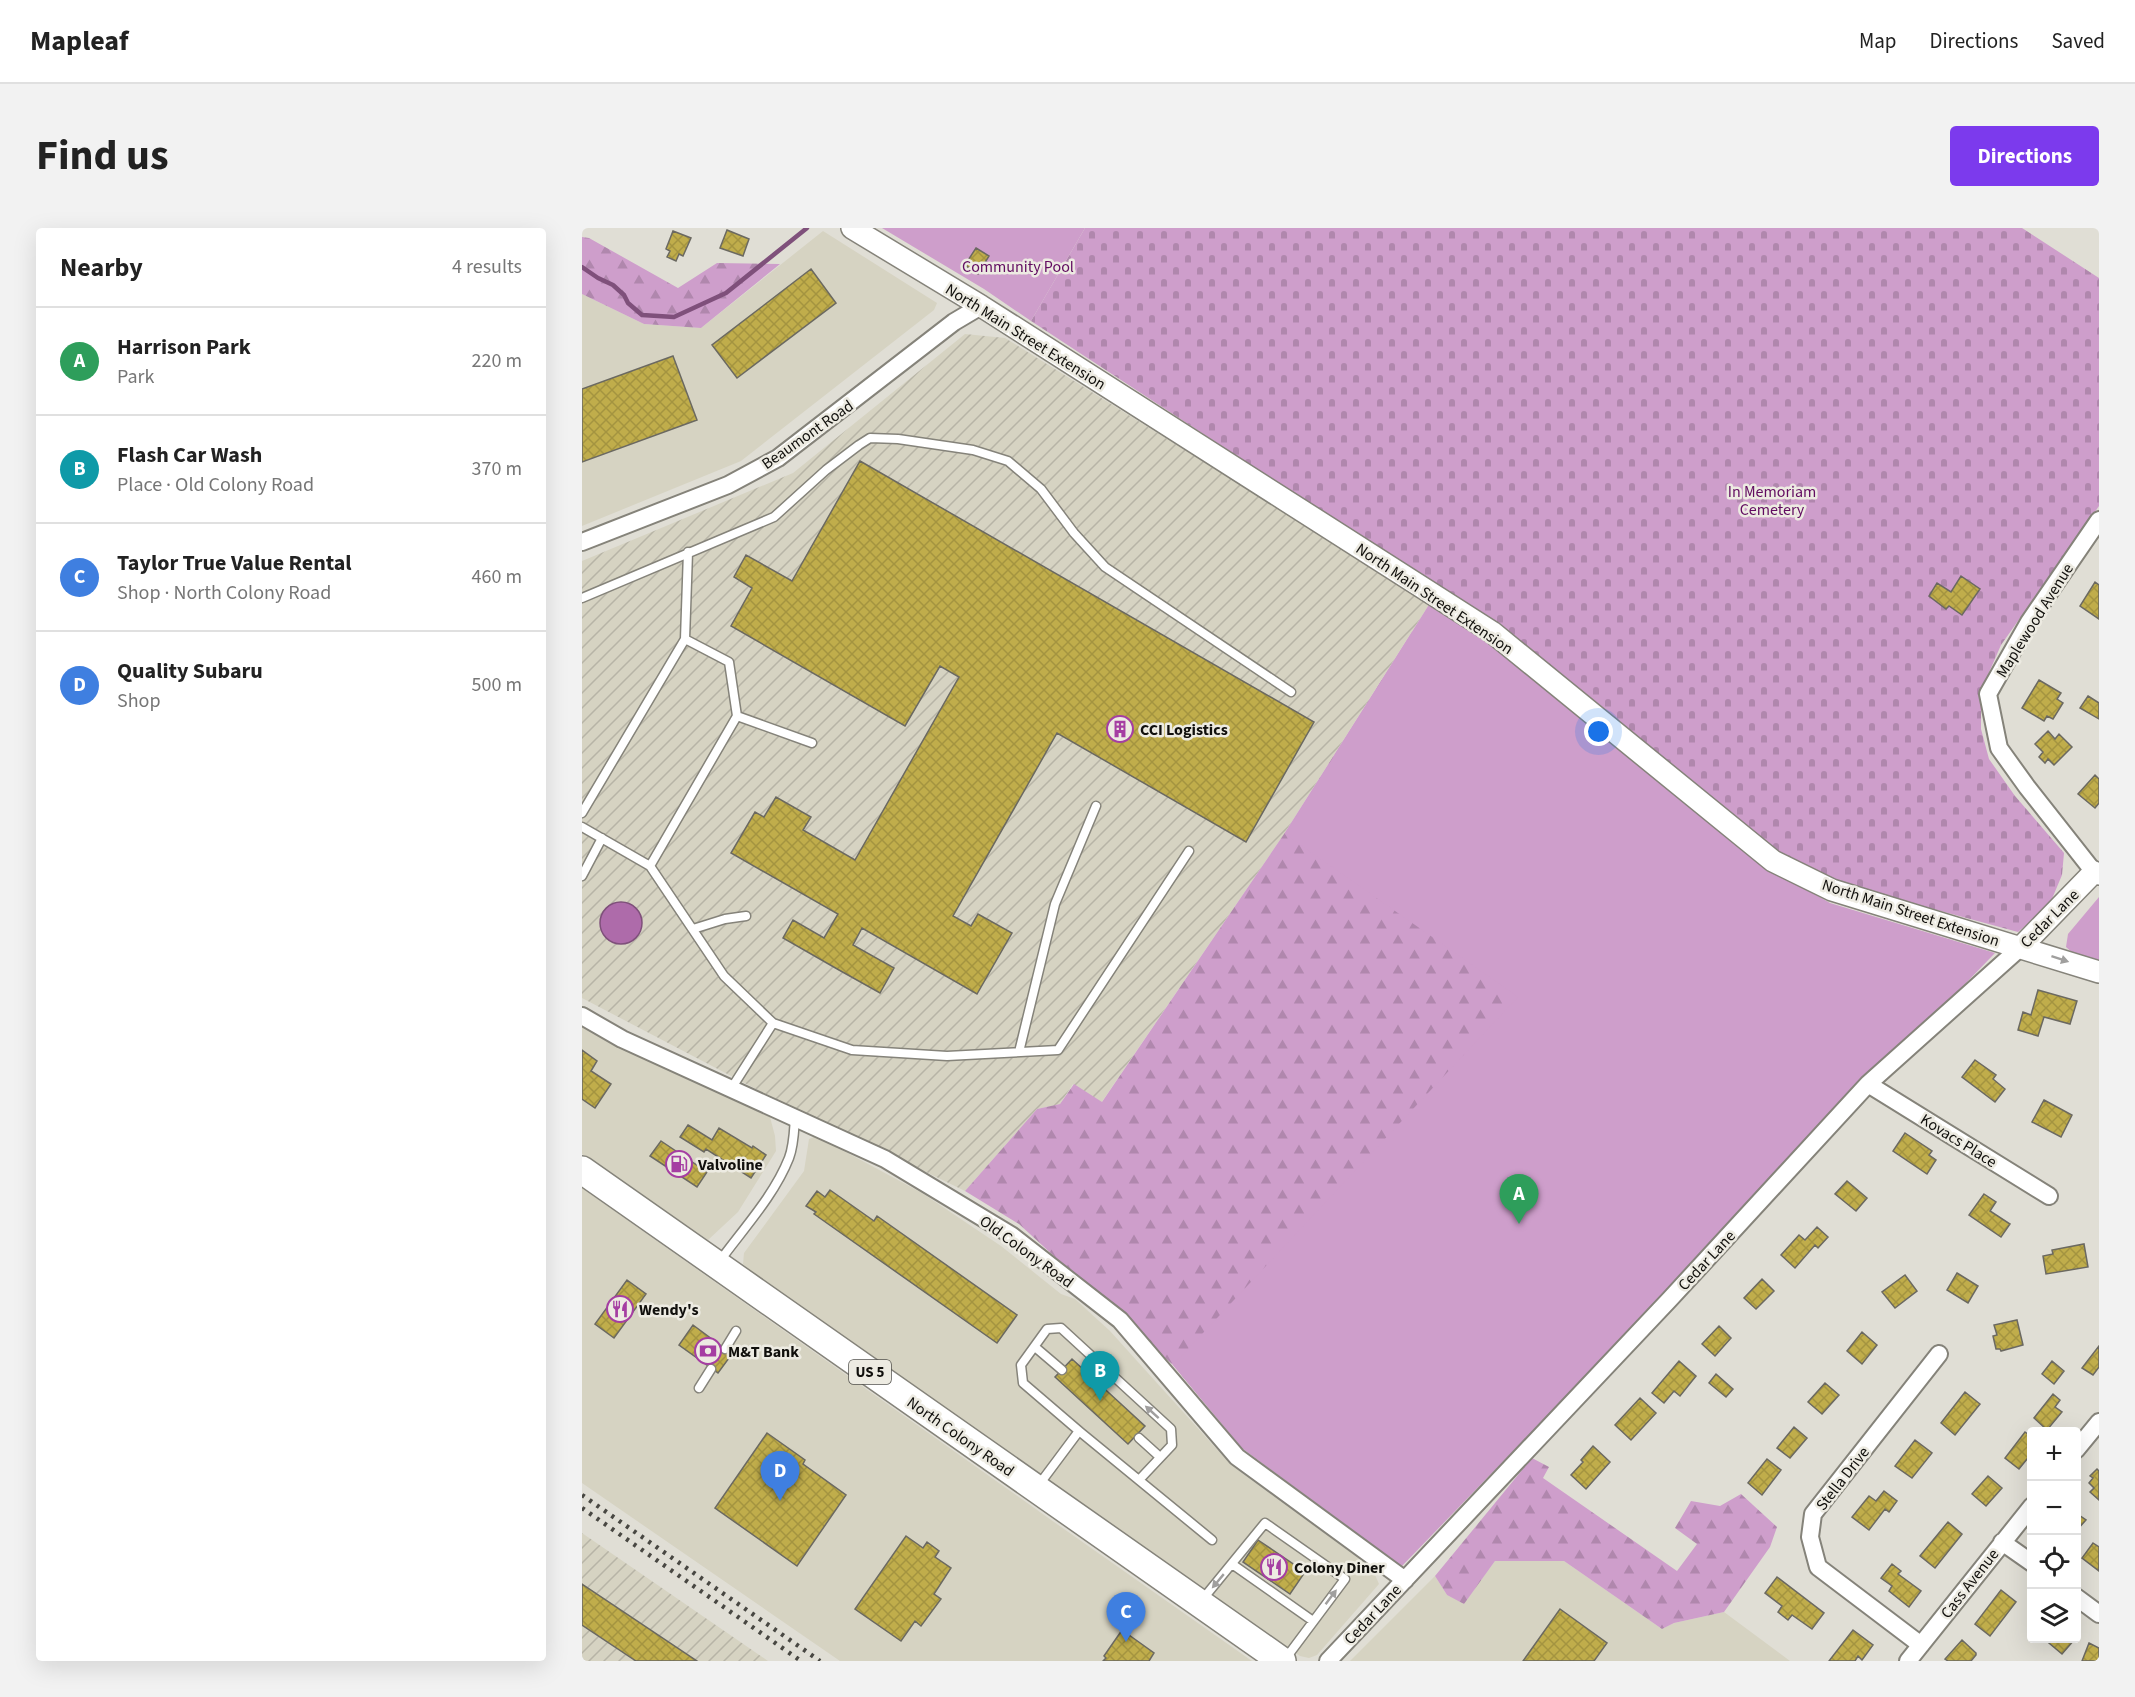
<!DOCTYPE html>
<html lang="en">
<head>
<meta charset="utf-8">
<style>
	:root { --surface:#fff; --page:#f2f2f2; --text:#222; --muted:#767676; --line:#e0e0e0; --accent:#7c3aed }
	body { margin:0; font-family:"Source Sans 3",sans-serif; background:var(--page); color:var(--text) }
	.controls { position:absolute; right:18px; bottom:18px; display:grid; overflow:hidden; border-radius:6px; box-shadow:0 6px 24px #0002 }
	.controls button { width:54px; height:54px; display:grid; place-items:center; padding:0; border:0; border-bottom:2px solid var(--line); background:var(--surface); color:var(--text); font:30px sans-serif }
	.you { position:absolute; left:1017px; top:504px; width:21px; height:21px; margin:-15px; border:4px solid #fff; border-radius:50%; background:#1a73e8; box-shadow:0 0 0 9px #1a73e833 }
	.badge { display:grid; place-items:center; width:39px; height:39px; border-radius:50%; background:var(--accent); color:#fff; font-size:20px; font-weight:700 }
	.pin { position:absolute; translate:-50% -50px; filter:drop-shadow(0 2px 3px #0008) }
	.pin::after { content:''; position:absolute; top:32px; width:21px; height:18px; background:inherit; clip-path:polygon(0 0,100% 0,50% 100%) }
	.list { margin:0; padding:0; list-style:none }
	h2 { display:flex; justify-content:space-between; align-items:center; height:78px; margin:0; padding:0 24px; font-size:26px }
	h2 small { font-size:20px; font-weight:400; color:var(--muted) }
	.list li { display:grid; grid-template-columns:39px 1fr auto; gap:18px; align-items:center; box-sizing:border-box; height:108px; padding:0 24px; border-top:2px solid var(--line) }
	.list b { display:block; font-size:22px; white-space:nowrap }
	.list p { margin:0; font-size:20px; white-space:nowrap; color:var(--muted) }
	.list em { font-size:20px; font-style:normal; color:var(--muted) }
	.icon { flex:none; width:33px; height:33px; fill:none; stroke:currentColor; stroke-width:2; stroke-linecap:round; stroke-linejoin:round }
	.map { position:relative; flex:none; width:1517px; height:1433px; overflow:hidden; border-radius:6px }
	header { display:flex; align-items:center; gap:36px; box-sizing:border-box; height:84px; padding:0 30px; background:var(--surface); border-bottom:2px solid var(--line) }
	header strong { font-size:28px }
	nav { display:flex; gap:33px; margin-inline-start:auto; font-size:21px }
	.intro { display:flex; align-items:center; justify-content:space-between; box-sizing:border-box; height:144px; padding:0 36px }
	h1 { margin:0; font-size:42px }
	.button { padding:15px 27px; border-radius:6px; background:var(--accent); color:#fff; font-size:21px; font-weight:700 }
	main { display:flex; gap:36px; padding:0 36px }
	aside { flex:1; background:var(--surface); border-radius:6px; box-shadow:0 6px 24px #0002 }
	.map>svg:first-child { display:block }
	.built { fill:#d6d3c2 }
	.industrial { fill:url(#industrial-furrows) }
	.forest { fill:url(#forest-firs) }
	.cemetery { fill:url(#cemetery-stones) }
	.green { fill:#ce9ecb }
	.water { fill:#ae6baa; stroke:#7f507b; stroke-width:1.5 }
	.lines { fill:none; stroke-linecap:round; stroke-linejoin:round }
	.stream { stroke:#7f507b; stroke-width:4.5 }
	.building { fill:url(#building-cross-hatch); stroke:#6b6961; stroke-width:1.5 }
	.service-casing { stroke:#85837a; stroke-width:11 }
	.minor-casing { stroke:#85837a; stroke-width:20 }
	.tertiary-casing { stroke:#85837a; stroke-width:24 }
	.primary-casing { stroke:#85837a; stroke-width:30 }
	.service { stroke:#fff; stroke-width:8 }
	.minor { stroke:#fff; stroke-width:16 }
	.tertiary { stroke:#fff; stroke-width:21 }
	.primary { stroke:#fff; stroke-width:27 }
	.rail { stroke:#484742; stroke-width:4.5; stroke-dasharray:3 6; stroke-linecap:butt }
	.oneway { fill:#a09f9e }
	.labels { text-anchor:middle; stroke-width:5; stroke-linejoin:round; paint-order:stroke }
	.shield { fill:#edebe2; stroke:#53524d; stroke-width:1.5 }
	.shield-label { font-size:15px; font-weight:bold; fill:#11100d }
	.park-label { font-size:16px; fill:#610b60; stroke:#edebe2 }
	.street-label { font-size:16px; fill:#11100d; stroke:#edebe2 }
	.poi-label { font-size:16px; font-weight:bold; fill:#11100d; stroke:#edebe2; text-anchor:start }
</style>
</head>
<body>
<header>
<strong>Mapleaf</strong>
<nav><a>Map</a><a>Directions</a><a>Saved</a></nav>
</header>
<div class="intro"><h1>Find us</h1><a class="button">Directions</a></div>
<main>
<aside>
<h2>Nearby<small>4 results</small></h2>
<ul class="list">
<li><span class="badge" style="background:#2e9e5b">A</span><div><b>Harrison Park</b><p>Park</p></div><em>220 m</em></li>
<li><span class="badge" style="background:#0f9aa8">B</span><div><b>Flash Car Wash</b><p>Place · Old Colony Road</p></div><em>370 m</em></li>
<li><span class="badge" style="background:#3f7fe0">C</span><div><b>Taylor True Value Rental</b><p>Shop · North Colony Road</p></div><em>460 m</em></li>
<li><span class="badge" style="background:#3f7fe0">D</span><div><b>Quality Subaru</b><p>Shop</p></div><em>500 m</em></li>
</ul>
</aside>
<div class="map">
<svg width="1517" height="1433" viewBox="0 0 1517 1433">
	<defs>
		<pattern id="industrial-furrows" width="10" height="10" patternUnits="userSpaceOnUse" patternTransform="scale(1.5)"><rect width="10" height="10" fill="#d6d3c2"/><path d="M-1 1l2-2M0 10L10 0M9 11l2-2" fill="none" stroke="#b7b4a6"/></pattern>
		<pattern id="forest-firs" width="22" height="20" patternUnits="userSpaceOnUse" patternTransform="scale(1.5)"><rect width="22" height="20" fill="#ce9ecb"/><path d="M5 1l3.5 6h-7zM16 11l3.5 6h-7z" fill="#b087ad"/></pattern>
		<pattern id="cemetery-stones" width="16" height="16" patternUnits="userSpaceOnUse" patternTransform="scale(1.5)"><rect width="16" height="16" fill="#ce9ecb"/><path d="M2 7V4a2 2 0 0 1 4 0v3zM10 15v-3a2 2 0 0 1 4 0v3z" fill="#b087ad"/></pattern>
		<pattern id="building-cross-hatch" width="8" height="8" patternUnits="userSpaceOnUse" patternTransform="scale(1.5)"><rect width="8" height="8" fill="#c0ad4b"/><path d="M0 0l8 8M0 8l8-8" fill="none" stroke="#a49440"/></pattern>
	</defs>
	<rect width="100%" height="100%" fill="#e0ded5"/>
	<!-- built -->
	<path class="built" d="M241 3 355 75 352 82 159 233 0 298V66L62 96 119 100Z
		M0 796 108 852 188 889 193 908 194 923 156 984 126 1012 0 926Z
		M234 908 340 965 419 1018 479 1066 493 1071 528 1103 649 1237 790 1340 797 1356 735 1427 727 1430 718 1428 172 1047 161 1036 162 1025 222 943 227 911Z
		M0 960 472 1294 670 1433H258L0 1255Z
		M913 1333H982L1080 1401 1092 1395 1142 1384 1208 1433H768L853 1348 865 1367 882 1375Z"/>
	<!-- industrial -->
	<path class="industrial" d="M383 106 423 110 848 375 702 606 519 875 491 856 478 876 455 881 383 963 174 861 0 770V333L211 245Z
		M0 1305 186 1433H0Z"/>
	<!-- forest -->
	<path class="forest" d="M0 9 7 10 96 60 135 35 198 36 119 100 62 96 0 66Z
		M830 404 1044 697 820 1338 660 1220 591 1137 437 996 383 963 455 881 478 876 492 856 520 874 702 606Z
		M950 1230 967 1239 961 1250 1095 1343 1115 1316 1093 1300 1109 1273 1138 1278 1159 1266 1195 1299 1188 1319 1142 1384 1092 1395 1080 1401 982 1333H913L882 1376 865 1367 853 1348Z"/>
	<!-- cemetery -->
	<path class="cemetery" d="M503 0H1440L1517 50V278L1419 417 1405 449 1399 474V501L1407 531 1433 568 1482 625 1480 647 1467 678 1436 704 1241 651 1215 639 902 390 449 93Z"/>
	<!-- green -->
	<path class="green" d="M300 0H503L449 93 402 61Z
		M848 375 940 440 1191 642 1248 675 1413 725 820 1338 660 1220 591 1137 936 769 703 606Z
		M1517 669V735L1493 727 1484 719 1486 706Z"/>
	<!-- water -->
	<path class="water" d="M18 695a21 21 0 1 1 42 0a21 21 0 1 1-42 0Z"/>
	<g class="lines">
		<!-- stream -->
		<path class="stream" d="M0 39 16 50 31 57 42 67 46 75 60 87 92 89 144 65 225 0"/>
	</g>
	<!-- building -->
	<path class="building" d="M145 2 167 11 161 28 138 20Z
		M91 3 109 10 101 28 97 26 94 33 85 29 88 23 84 21Z
		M394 20 407 28 396 46 383 37Z
		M229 41 254 75 155 150 130 117Z
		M91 128 115 192 0 234V161Z
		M278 233 732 494 664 614 475 505 371 688 389 698 396 686 430 705 395 766 280 700 271 717 312 740 298 765 257 742 201 710 211 692 242 710 256 686 149 625 173 584 182 589 194 569 229 589 221 602 273 632 377 449 358 438 323 498 149 398 170 360 152 349 164 327 210 353Z
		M1379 348 1398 361 1380 387 1367 378 1364 381 1347 368 1355 355 1369 364Z
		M1513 354 1517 357V391L1498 378Z
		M1457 452 1479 465 1475 471 1481 475 1471 491 1465 488 1462 493 1440 480Z
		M1506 468 1517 475V491L1498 480Z
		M1466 503 1473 511 1477 506 1490 519 1472 537 1466 531 1463 535 1457 529 1461 524 1453 516Z
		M1513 547 1517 551V575L1513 580 1496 566Z
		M1456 762 1495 773 1488 796 1462 789 1456 808 1436 802 1441 784 1449 787Z
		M0 822 15 833 9 843 29 856 13 880 0 871Z
		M1393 832 1414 847 1411 851 1423 861 1413 874 1380 849Z
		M1462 872 1490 887 1479 909 1450 894Z
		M106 897 130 912 137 900 170 920 171 918 184 927 169 950 124 921 122 924 98 909Z
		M1323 905 1350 923 1347 927 1354 932 1345 946 1311 923Z
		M79 913 125 944 115 959 68 928Z
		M1265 953 1285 970 1274 983 1253 966Z
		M248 962 292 993 295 988 435 1087 415 1115 232 986 234 984 224 978 235 963 243 969Z
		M1402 966 1414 974 1408 983 1428 996 1419 1009 1387 987Z
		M1235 999 1246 1009 1236 1020 1233 1017 1213 1040 1199 1027 1217 1007 1223 1012Z
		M1502 1016 1506 1039 1464 1046 1461 1028 1471 1026 1470 1022Z
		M1375 1045 1396 1058 1386 1075 1365 1062Z
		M1323 1047 1335 1063 1313 1080 1300 1064Z
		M1180 1051 1192 1063 1174 1081 1162 1070Z
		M45 1052 64 1066 32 1110 13 1096Z
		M1435 1092 1441 1117 1419 1123 1418 1121H1414L1411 1108 1415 1107 1412 1097Z
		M111 1097 150 1126 136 1145 97 1117Z
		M1137 1098 1149 1110 1133 1128 1120 1116Z
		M1280 1104 1295 1117 1280 1136 1265 1123Z
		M1517 1118V1139L1511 1147 1500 1140Z
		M490 1131 563 1198 546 1216 473 1149Z
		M1097 1133 1114 1148 1098 1168 1092 1163 1082 1175 1070 1165Z
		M1470 1133 1482 1143 1472 1156 1460 1146Z
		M1134 1146 1151 1161 1144 1169 1127 1155Z
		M1243 1155 1257 1167 1240 1186 1226 1174Z
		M1383 1164 1398 1176 1373 1207 1359 1195Z
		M1471 1166 1478 1172 1473 1179 1480 1184 1465 1202 1452 1190Z
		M1058 1170 1074 1185 1049 1212 1033 1197Z
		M1212 1199 1225 1210 1208 1230 1195 1220Z
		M1443 1204 1450 1209V1225L1437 1241 1423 1230Z
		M185 1205 223 1232 221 1236 264 1267 215 1338 133 1280Z
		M1333 1212 1350 1225 1330 1250 1313 1238Z
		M1011 1218 1028 1234 1004 1261 989 1247 1001 1234 999 1232Z
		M1185 1231 1199 1242 1180 1267 1166 1255Z
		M1515 1241 1517 1243V1272L1508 1264 1512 1260 1507 1255 1511 1250 1508 1248Z
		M1406 1248 1420 1260 1404 1278 1390 1266Z
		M1302 1263 1315 1273 1307 1284 1303 1281 1287 1302 1270 1289 1287 1268 1294 1273Z
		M1494 1285 1504 1292 1494 1303Z
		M1366 1294 1380 1306 1353 1340 1338 1328Z
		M324 1308 341 1320 345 1314 357 1323 353 1329 369 1340 352 1366 359 1371 339 1398 333 1393 319 1413 273 1381Z
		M676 1312 723 1344 708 1366 661 1334Z
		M1511 1315 1517 1319V1343L1500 1330Z
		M1310 1336 1319 1343 1316 1346 1339 1363 1327 1379 1307 1363 1310 1358 1299 1350Z
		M1195 1349 1242 1385 1230 1401 1210 1387 1206 1392 1196 1384 1200 1378 1183 1365Z
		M0 1356 115 1433H54L0 1397Z
		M1419 1362 1434 1374 1408 1408 1393 1396Z
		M978 1381 1025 1415 1012 1433H941Z
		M540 1402 572 1425 567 1433H521L524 1430 522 1428Z
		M1271 1402 1291 1417 1280 1432 1276 1428 1273 1433H1247Z
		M1461 1410H1493V1411L1480 1426Z
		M1380 1412 1394 1425V1427L1389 1433H1366L1363 1431Z
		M1507 1415 1517 1420V1433H1500Z"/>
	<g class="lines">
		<defs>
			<path id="service" d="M0 370 192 289 244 242 277 217 288 210 316 211 391 222 426 233 459 261 492 305 523 339 709 464
				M103 411 106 324
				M155 488 230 515
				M0 585 103 411 147 434 155 488 68 638
				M0 599 68 638 142 748 191 795 149 861
				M0 648 20 610
				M111 701 143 691 164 688
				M191 795 270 822 365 828 476 822 607 623
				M437 824 473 676 514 578
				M137 1034C161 1001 192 968 207 930 212 917 212 903 213 889
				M453 1119 480 1142
				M143 1121 154 1103
				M117 1160 129 1141
				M497 1203 441 1155 439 1137 465 1101 479 1100 589 1201 590 1217 557 1252
				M557 1210 578 1229
				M456 1258 497 1203 630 1312
				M650 1336 731 1393
				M620 1372 683 1295 763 1351 704 1430"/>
			<path id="minor" d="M0 314 146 257 196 230 372 94 399 78
				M1512 644 1445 559 1417 520 1406 466 1447 394 1517 292
				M0 788 40 811 303 931 429 1007 538 1092 655 1229 823 1352
				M1286 856 1467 968
				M1494 1222 1517 1194
				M1420 1314 1450 1335
				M1494 1369 1517 1386
				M1339 1417 1236 1339 1228 1309 1231 1286 1357 1126
				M746 1433 1088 1071 1286 856 1439 719
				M1326 1433 1450 1278"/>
			<path id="tertiary" d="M270 0 399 78 910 404 1191 633 1250 662 1517 744
				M1439 719 1512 644 1517 646"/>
			<path id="primary" d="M0 942 700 1433"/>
		</defs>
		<!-- service casing -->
		<use href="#service" class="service-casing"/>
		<!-- minor casing -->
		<use href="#minor" class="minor-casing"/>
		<!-- tertiary casing -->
		<use href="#tertiary" class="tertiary-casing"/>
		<!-- primary casing -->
		<use href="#primary" class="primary-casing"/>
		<!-- service -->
		<use href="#service" class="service"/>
		<!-- minor -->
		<use href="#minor" class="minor"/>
		<!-- tertiary -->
		<use href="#tertiary" class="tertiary"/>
		<!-- primary -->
		<use href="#primary" class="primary"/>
		<!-- rail -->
		<path class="rail" d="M0 1267 238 1433
			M0 1280 219 1433"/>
	</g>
	<!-- one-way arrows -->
	<defs><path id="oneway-solid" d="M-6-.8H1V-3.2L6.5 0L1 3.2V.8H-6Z" transform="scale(1.5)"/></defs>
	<g class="oneway">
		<use href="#oneway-solid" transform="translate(1478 731) rotate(18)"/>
		<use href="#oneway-solid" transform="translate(570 1184) rotate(-138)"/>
		<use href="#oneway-solid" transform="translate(636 1353) rotate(130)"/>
		<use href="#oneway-solid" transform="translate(749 1369) rotate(-53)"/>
	</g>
	<!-- icons -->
	<defs>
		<symbol id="building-ring" viewBox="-11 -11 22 22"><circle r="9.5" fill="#edebe2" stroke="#a53ea2" stroke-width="1.5"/><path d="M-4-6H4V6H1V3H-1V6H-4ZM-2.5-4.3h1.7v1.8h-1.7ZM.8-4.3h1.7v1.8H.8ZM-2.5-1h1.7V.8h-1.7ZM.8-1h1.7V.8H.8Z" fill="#a53ea2"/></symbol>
		<symbol id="fuel-ring" viewBox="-11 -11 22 22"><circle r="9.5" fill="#edebe2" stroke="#a53ea2" stroke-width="1.5"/><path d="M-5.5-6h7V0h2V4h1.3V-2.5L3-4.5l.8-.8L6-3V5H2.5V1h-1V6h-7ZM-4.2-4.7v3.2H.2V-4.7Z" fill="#a53ea2"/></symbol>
		<symbol id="restaurant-ring" viewBox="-11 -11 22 22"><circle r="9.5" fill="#edebe2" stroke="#a53ea2" stroke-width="1.5"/><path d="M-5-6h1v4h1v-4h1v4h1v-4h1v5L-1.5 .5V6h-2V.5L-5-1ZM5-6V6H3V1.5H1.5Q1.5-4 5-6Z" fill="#a53ea2"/></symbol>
		<symbol id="bank-ring" viewBox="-11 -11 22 22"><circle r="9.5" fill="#edebe2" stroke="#a53ea2" stroke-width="1.5"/><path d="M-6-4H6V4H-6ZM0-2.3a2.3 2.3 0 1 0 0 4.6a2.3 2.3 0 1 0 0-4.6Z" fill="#a53ea2"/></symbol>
	</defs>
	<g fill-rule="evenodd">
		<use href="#building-ring" x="523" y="486" width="30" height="30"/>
		<use href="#fuel-ring" x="82" y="921" width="30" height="30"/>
		<use href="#restaurant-ring" x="23" y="1066" width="30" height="30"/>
		<use href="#bank-ring" x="111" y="1108" width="30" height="30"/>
		<use href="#restaurant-ring" x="677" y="1324" width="30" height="30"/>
	</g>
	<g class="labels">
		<!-- shield labels -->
		<rect class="shield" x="267" y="1132" width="42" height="24" rx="4.5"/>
		<g class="shield-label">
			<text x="288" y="1149">US 5</text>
		</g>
		<!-- park labels -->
		<g class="park-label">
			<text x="436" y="44">Community Pool</text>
			<text x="1190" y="269">In Memoriam<tspan x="1190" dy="18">Cemetery</tspan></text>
		</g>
		<!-- street labels -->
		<g class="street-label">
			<text transform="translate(444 108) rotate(32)" y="6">North Main Street Extension</text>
			<text transform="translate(225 206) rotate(-35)" y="6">Beaumont Road</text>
			<text transform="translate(853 370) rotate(34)" y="6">North Main Street Extension</text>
			<text transform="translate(1452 392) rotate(-58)" y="6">Maplewood Avenue</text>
			<text transform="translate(1329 684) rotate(18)" y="6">North Main Street Extension</text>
			<text transform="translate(1467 690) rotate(-45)" y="6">Cedar Lane</text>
			<text transform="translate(1377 912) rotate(32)" y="6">Kovacs Place</text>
			<text transform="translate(445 1023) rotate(36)" y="6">Old Colony Road</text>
			<text transform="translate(1124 1032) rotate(-47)" y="6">Cedar Lane</text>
			<text transform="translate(379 1208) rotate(35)" y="6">North Colony Road</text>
			<text transform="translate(1260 1250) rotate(-52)" y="6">Stella Drive</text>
			<text transform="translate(1387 1355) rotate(-52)" y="6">Cass Avenue</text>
			<text transform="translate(790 1386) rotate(-47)" y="6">Cedar Lane</text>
		</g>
		<!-- poi labels -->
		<g class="poi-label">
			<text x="558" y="507">CCI Logistics</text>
			<text x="116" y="942">Valvoline</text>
			<text x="57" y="1087">Wendy's</text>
			<text x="146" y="1129">M&amp;T Bank</text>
			<text x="712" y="1345">Colony Diner</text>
		</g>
	</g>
</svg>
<div class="controls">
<button>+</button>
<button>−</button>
<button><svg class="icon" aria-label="locate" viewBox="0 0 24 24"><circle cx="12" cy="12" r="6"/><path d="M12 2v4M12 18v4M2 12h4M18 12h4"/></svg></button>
<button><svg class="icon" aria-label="layers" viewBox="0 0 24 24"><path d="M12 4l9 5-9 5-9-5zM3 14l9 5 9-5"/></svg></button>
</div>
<div class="you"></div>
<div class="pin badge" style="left:937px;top:996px;background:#2e9e5b">A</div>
<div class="pin badge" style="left:518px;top:1173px;background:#0f9aa8">B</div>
<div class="pin badge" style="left:544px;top:1414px;background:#3f7fe0">C</div>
<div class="pin badge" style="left:198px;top:1273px;background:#3f7fe0">D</div>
</div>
</main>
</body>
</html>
